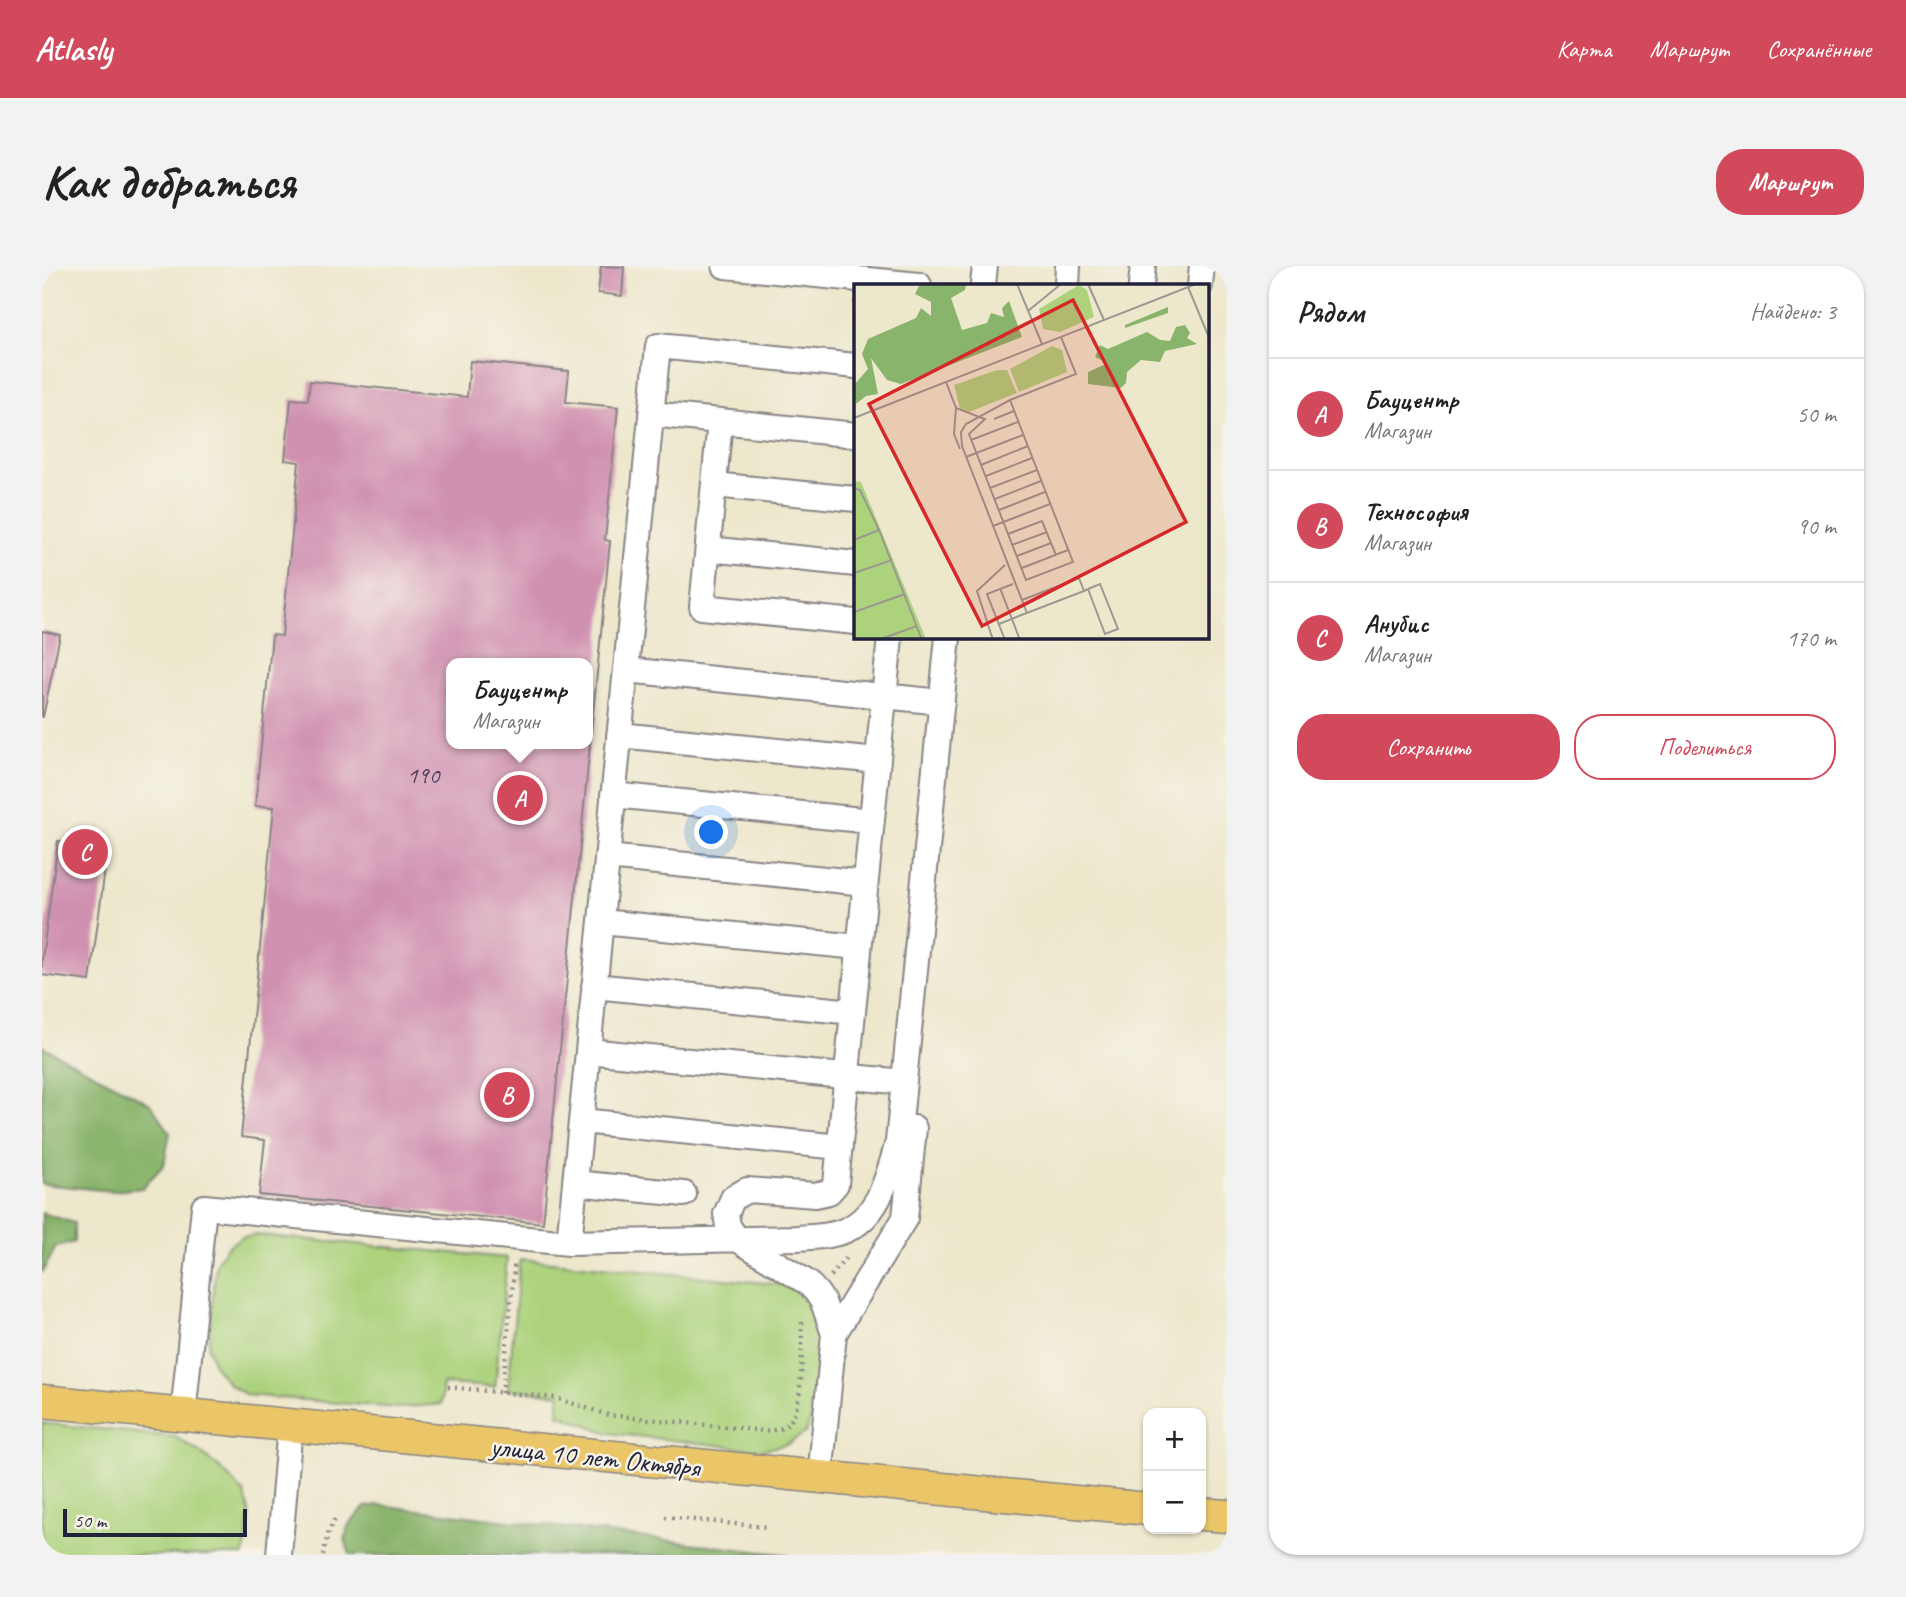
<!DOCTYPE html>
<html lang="ru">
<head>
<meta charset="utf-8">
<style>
	:root { --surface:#fff; --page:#f2f2f2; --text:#222; --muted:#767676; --line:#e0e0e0; --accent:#d1495b }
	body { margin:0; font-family:Caveat,sans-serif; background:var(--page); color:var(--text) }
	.controls { position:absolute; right:21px; bottom:21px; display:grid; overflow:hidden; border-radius:14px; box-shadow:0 2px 5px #0004 }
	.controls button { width:63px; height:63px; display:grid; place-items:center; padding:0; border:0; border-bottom:2px solid var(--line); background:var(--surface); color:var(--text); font:35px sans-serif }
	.scale { position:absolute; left:21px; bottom:18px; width:184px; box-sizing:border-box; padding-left:7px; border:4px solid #22223b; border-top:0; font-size:19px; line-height:24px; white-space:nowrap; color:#22223b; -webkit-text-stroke:5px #f7f3e8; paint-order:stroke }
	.you { position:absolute; left:670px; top:567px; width:24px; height:24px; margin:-18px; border:5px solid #fff; border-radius:50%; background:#1a73e8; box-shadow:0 0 0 10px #1a73e833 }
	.badge { display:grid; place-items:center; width:46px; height:46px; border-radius:50%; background:var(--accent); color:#fff; font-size:23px; font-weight:700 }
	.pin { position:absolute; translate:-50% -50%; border:4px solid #fff; box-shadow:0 2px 7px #0006 }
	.popup { position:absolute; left:404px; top:392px; width:147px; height:91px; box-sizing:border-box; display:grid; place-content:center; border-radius:14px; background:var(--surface); filter:drop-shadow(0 2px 5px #0005); font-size:23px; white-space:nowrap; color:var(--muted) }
	.popup b { font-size:26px; color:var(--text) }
	.popup::after { content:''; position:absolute; left:50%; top:100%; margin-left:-14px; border:14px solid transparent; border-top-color:var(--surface) }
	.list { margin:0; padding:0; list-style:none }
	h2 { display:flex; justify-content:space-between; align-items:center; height:91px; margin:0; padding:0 28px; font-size:30px }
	h2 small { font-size:23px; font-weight:400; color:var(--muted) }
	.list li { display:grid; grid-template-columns:46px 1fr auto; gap:21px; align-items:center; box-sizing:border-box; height:112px; padding:0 28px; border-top:2px solid var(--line) }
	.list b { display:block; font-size:26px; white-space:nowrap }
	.list p { margin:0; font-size:23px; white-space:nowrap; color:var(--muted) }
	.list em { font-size:23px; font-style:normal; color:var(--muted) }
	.actions { display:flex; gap:14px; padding:21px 28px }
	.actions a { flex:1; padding:16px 0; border:2px solid var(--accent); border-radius:28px; text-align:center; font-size:24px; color:var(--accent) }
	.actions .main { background:var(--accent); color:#fff }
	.map { position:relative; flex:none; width:1185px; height:1289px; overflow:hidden; border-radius:28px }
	header { display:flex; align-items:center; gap:42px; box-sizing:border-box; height:98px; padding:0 35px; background:var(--accent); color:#fff }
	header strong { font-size:33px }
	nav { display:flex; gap:38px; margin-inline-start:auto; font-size:24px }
	.intro { display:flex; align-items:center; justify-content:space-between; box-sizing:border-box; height:168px; padding:0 42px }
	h1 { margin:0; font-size:49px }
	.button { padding:18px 32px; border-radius:28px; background:var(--accent); color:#fff; font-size:24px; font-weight:700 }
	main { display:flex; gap:42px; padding:0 42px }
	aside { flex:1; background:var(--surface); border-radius:28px; box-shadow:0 2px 5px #0004 }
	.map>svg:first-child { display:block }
	.green { fill:#acd27c; stroke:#677a5c; stroke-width:2 }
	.forest { fill:#89b46c; stroke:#566b54; stroke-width:2 }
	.building { fill:#d091b1; fill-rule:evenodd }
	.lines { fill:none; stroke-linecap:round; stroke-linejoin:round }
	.minor-casing { stroke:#888484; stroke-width:28 }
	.major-casing { stroke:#888484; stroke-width:35 }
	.path { stroke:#888484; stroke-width:4.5; stroke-dasharray:2 5; stroke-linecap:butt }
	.minor { stroke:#fff; stroke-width:24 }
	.major { stroke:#ebc669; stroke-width:32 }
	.labels { text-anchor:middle; stroke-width:5; stroke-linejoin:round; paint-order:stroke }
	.number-label { font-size:24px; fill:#4e3e58 }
	.street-label { font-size:28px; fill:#22223b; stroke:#f7f3e8 }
	.inset-road { fill:none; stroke:#9c9892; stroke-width:2 }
	.view { fill:#d62828; fill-opacity:0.15; stroke:#d62828; stroke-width:3.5 }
	.inset-edge { fill:none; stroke:#22223b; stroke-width:3.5 }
</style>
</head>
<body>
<header>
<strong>Atlasly</strong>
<nav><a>Карта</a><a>Маршрут</a><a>Сохранённые</a></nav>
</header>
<div class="intro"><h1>Как добраться</h1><a class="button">Маршрут</a></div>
<main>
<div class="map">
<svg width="1185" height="1289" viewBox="0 0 1185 1289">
	<rect width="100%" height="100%" fill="#f7f3e8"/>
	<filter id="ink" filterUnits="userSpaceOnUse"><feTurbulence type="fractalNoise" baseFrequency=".0143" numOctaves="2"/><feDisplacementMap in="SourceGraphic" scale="14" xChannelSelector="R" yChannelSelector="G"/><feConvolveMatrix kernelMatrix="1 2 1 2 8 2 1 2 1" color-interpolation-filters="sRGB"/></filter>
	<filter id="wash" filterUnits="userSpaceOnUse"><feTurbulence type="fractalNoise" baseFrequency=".00686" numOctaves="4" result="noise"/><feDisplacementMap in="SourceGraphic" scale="28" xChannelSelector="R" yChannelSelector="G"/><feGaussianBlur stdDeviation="1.57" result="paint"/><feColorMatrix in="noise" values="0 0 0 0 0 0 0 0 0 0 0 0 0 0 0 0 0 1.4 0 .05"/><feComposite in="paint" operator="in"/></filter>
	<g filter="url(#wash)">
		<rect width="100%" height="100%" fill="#ede7cc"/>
		<!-- green -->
		<path class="green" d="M215 969 465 992 453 1121 401 1118 399 1138 355 1142 205 1129 188 1119 173 1101 166 1082 174 997 184 982 199 971Z
			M478 993 743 1019 761 1024 779 1052 771 1148 763 1167 745 1178 720 1184 567 1167 516 1148 518 1128 466 1123Z
			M0 1157 133 1171 156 1185 180 1204 203 1228 208 1250 202 1289H0Z"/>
		<!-- forest -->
		<path class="forest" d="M0 780 107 837 128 866 122 899 100 922 70 925 0 918Z
			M0 947 32 957V976L14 981 0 1007Z
			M336 1239 746 1289H308L303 1273 306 1260 323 1241Z"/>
		<g id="blocks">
			<!-- building -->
			<path class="building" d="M559 0 582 1 580 30 556 27Z
				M428 95 527 105 524 136 576 141 563 274 568 275 501 957 217 929 223 874 199 871 232 541 213 540 230 369 240 370 257 196 243 194 249 133 266 134 268 115 425 131ZM410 397H546V478H410Z
				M0 365 18 369 1 451H0Z
				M16 575 66 581 48 715 0 709V692Z"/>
		</g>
	</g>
	<g filter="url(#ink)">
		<use href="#blocks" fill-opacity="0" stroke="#888484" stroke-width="2"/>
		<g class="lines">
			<defs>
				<path id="minor" d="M683 0 877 19
					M941 19 943 0
					M1025 19 1026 0
					M1099 19 1101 0
					M1158 19 1160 0
					M609 148 814 169
					M678 155 660 341 814 356
					M672 219 814 233
					M666 283 814 298
					M584 404 900 436
					M577 469 836 495
					M571 529 830 555
					M565 591 823 617
					M559 656 817 681
					M552 720 811 746
					M546 785 862 816
					M539 855 798 881
					M533 917 642 928
					M527 977 616 80 814 100
					M792 1068 863 952 872 862
					M141 1150 162 941 527 977 755 972C769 971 785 971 799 966 837 953 846 910 856 876L906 371
					M778 1212 792 1068 781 1036 775 1027 766 1017 695 973 686 960 684 948 691 932 705 924 773 929 787 926 794 918 848 371
					M237 1289 248 1160"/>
				<path id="major" d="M0 1135 1106 1243
					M1159 1248 1185 1250"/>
			</defs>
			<!-- minor casing -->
			<use href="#minor" class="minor-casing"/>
			<!-- major casing -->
			<use href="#major" class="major-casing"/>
			<!-- path -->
			<path class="path" d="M813 35 811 62H814
				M789 1010 806 989
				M406 1121 514 1132 566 1149 725 1165C730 1164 737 1164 742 1161 764 1150 759 1077 760 1054
				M460 1127 473 995
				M623 1251 724 1261
				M281 1289 286 1268 294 1250"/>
			<!-- minor -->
			<use href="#minor" class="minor"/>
			<!-- major -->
			<use href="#major" class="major"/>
		</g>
	</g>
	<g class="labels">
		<!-- number labels -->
		<g class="number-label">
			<text x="381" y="517">190</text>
		</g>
		<!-- street labels -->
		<g class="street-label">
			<text transform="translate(553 1190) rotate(6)" y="10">улица 10 лет Октября</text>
		</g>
	</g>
	<!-- overview -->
	<g transform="translate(812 18)">
		<rect width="355" height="355" fill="#ede7cc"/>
		<path d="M225 1 233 6 240 33 206 48 189 45 185 25ZM198 62 208 66 213 88 165 108 156 85ZM143 86H153L163 109 115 128 106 125 100 101ZM0 197 7 198 72 355 0 356Z" fill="#acd27c"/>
		<path d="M66 0H112L111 6 97 14 108 46 133 39 137 29 150 33 148 24 155 17 168 53 47 100 33 96 17 74 24 110 12 112 2 120 0 101 14 85 8 70 14 55 62 34 67 24 77 32V18L61 10ZM314 23V29L271 44V41ZM331 41 336 49 333 54 343 60 311 67 306 78 287 76 273 88 272 99 267 104 234 100V88L254 79 241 73 246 61 254 65 293 48 306 56 316 57 322 43Z" fill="#89b46c"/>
		<path class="inset-road" d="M163 0 188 60M234 0 250 36M334 3 356 56M174 27 207 0M92 98 102 124 100 150 106 165M102 124 131 135 115 150 172 296 219 278 156 116M0 134 342 0M140 135 160 127M117 156 164 138M112 173 169 151M127 181 174 162M132 192 178 174M0 204 6 206 25 246 68 356M136 204 183 186M141 215 187 197M145 226 191 208M139 242 196 220M154 250 188 237 202 271M0 256 25 246M158 261 193 248M163 272 197 259M168 284 214 266M0 289 38 276M146 304 166 356M168 316 225 294 230 307M0 328 51 310M173 329 108 162 107 148 112 140 156 116 222 90 207 53M145 340 170 330 230 307 234 305 246 300 264 345 251 350 234 305M24 356 63 342M139 356 123 307 151 281M151 356 133 310 159 300"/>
		<path class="view" d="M219 16 332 238 128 342 15 120Z"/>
		<rect width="355" height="355" class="inset-edge"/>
	</g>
</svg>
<div class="controls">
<button>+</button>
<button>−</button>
</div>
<div class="scale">50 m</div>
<div class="you"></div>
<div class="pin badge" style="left:478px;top:532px">A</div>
<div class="popup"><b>Бауцентр</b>Магазин</div>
<div class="pin badge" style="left:465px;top:829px">B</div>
<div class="pin badge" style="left:43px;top:586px">C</div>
</div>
<aside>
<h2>Рядом<small>Найдено: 3</small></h2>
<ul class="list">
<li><span class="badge">A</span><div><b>Бауцентр</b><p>Магазин</p></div><em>50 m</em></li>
<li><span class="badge">B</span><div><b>Технософия</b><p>Магазин</p></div><em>90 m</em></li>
<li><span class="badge">C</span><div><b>Анубис</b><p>Магазин</p></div><em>170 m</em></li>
</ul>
<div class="actions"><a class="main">Сохранить</a><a>Поделиться</a></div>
</aside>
</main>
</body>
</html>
